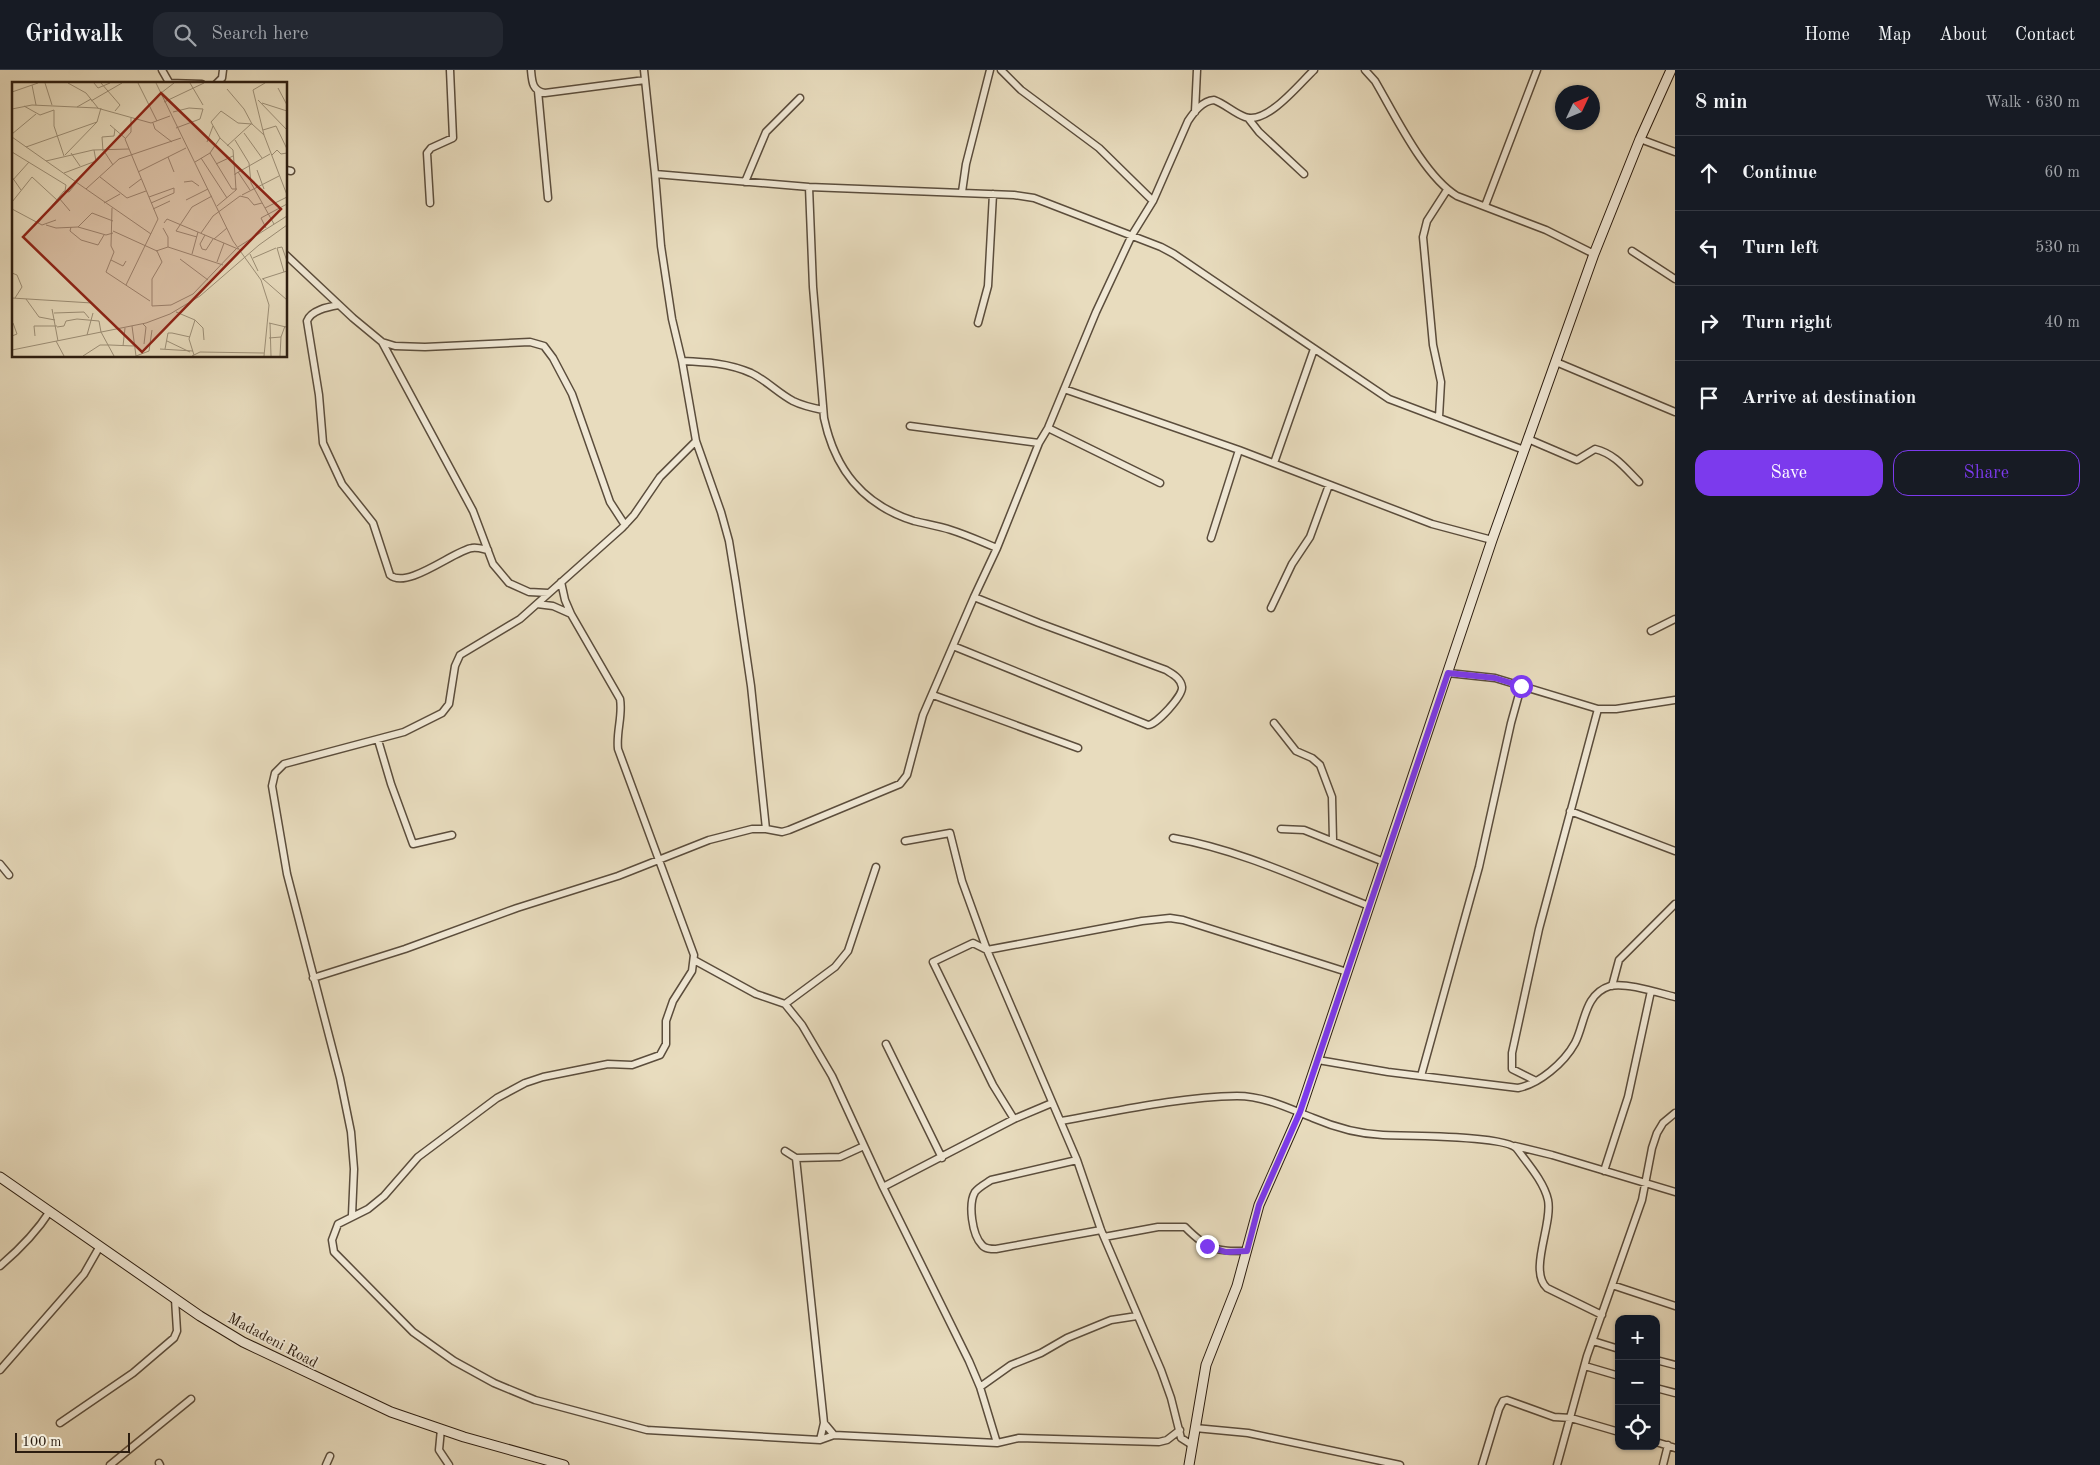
<!DOCTYPE html>
<html lang="en">
<head>
<meta charset="utf-8">
<style>
	:root { --surface:#171b24; --page:#242831; --text:#f1f3f6; --muted:#9ea1a6; --line:#363941; --accent:#7c3aed }
	body { margin:0; font-family:"Old Standard TT",serif; background:var(--page); color:var(--text) }
	.controls { position:absolute; right:15px; bottom:15px; display:grid; overflow:hidden; border-radius:10px; box-shadow:0 1px 4px #0004 }
	.controls button { width:45px; height:45px; display:grid; place-items:center; padding:0; border:0; border-bottom:1px solid var(--line); background:var(--surface); color:var(--text); font:25px sans-serif }
	.compass { position:absolute; left:1555px; top:15px; width:45px; height:45px; border-radius:50%; background:var(--surface); box-shadow:0 1px 4px #0004; rotate:46deg }
	.scale { position:absolute; left:15px; bottom:12px; width:115px; box-sizing:border-box; padding-left:5px; border:2px solid #2c1d10; border-top:0; font-size:14px; line-height:18px; white-space:nowrap; color:#2c1d10; -webkit-text-stroke:4px #f0e8d5; paint-order:stroke }
	.stop { position:absolute; width:15px; height:15px; margin:-11px; border:4px solid #7c3aed; border-radius:50%; background:#fff }
	.stop.end { background:#7c3aed; border-color:#fff; box-shadow:0 1px 5px #0008 }
	.list { margin:0; padding:0; list-style:none }
	h2 { display:flex; justify-content:space-between; align-items:center; height:65px; margin:0; padding:0 20px; font-size:21px }
	h2 small { font-size:16px; font-weight:400; color:var(--muted) }
	.list li { display:grid; grid-template-columns:32px 1fr auto; gap:15px; align-items:center; box-sizing:border-box; height:75px; padding:0 20px; border-top:1px solid var(--line) }
	.list b { display:block; font-size:19px; white-space:nowrap }
	.list em { font-size:16px; font-style:normal; color:var(--muted) }
	.actions { display:flex; gap:10px; padding:15px 20px }
	.actions a { flex:1; padding:11px 0; border:1px solid var(--accent); border-radius:15px; text-align:center; font-size:18px; color:var(--accent) }
	.actions .main { background:var(--accent); color:#fff }
	.icon { flex:none; width:28px; height:28px; fill:none; stroke:currentColor; stroke-width:2; stroke-linecap:round; stroke-linejoin:round }
	.map { position:relative; flex:none; width:1675px; height:1395px; overflow:hidden }
	header { display:flex; align-items:center; gap:30px; box-sizing:border-box; height:70px; padding:0 25px; background:var(--surface); border-bottom:1px solid var(--line) }
	header strong { font-size:24px }
	nav { display:flex; gap:28px; margin-inline-start:auto; font-size:18px }
	.search { width:350px; height:45px; background:var(--page); display:flex; align-items:center; gap:12px; box-sizing:border-box; padding:0 18px; border-radius:15px; color:var(--muted); font-size:19px }
	main { display:flex }
	aside { flex:1; background:var(--surface) }
	.map>svg:first-child { display:block }
	.lines { fill:none; stroke-linecap:round; stroke-linejoin:round }
	.street-casing { stroke:#5b4d3c; stroke-width:9 }
	.secondary-casing { stroke:#2c1d10; stroke-width:11 }
	.street { stroke:#f0e8d5; stroke-width:6 }
	.secondary { stroke:#f0e8d5; stroke-width:9 }
	.route { stroke:#7c3aed; stroke-width:6 }
	.labels { text-anchor:middle; stroke-width:4; stroke-linejoin:round; paint-order:stroke }
	.street-label { font-size:15px; fill:#2c1d10; stroke:#f0e8d5 }
	.inset-road { fill:none; stroke:#9d9078; stroke-width:1 }
	.view { fill:#8f2418; fill-opacity:0.15; stroke:#8f2418; stroke-width:2.5 }
	.inset-edge { fill:none; stroke:#2c1d10; stroke-width:2.5 }
</style>
</head>
<body>
<header>
<strong>Gridwalk</strong>
<div class="search"><svg class="icon" aria-label="search" viewBox="0 0 24 24"><circle cx="10" cy="10" r="6"/><path d="M15 15l6 6"/></svg>Search here</div>
<nav><a>Home</a><a>Map</a><a>About</a><a>Contact</a></nav>
</header>
<main>
<div class="map">
<svg width="1675" height="1395" viewBox="0 0 1675 1395">
	<rect width="100%" height="100%" fill="#e8dcbe"/>
	<filter id="stains"><feTurbulence type="fractalNoise" baseFrequency=".004" numOctaves="4"/><feColorMatrix values="0 0 0 0 .2 0 0 0 0 .09 0 0 0 0 .02 0 0 0 .5 -.17"/></filter>
	<radialGradient id="worn" r=".72"><stop offset=".6" stop-color="#630" stop-opacity="0"/><stop offset="1" stop-color="#630" stop-opacity=".3"/></radialGradient>
	<g class="lines">
		<defs>
			<path id="street" d="M162 0 170 14
				M531 0C532 11 532 21 545 23L645 10
				M644 0 655 104 809 117 1014 125 1034 128 1161 177 1174 184 1389 329 1524 380
				M1001 0 1021 20 1099 78 1153 131
				M1365 0 1375 11C1395 45 1424 106 1457 126L1546 160 1594 184
				M169 13 202 14
				M216 14 222 8 223 0
				M538 21 548 128
				M1195 42 1197 0
				M1248 48 1259 62 1304 104
				M1640 69 1675 82
				M286 100 291 101
				M655 104 661 176 672 249 682 291 696 371 721 442 729 471 736 514 751 616 766 759
				M745 112 766 62 800 28
				M809 117 813 217 824 348C835 400 863 435 914 451 926 454 939 456 951 460 967 465 982 472 997 478
				M962 122 966 94 990 0
				M430 133 427 83 431 78 453 68 450 0
				M1485 136 1537 0
				M1632 181 1675 209
				M286 185 353 248 382 272 395 276 425 277 530 272 544 276 553 288 572 324 610 432 625 455
				M339 235C328 237 311 240 307 251L319 325 323 373 342 414 373 453 390 505C407 520 455 480 472 478 477 477 483 479 488 480
				M978 253 988 216 993 124
				M382 272 473 441 493 494 509 513 529 522 548 523
				M682 291C706 292 728 293 751 303 766 310 778 323 793 331 803 336 813 338 823 340
				M1556 292 1675 342
				M1064 319 1239 380 1432 454 1492 470
				M1439 347 1441 312 1433 275 1423 167 1427 151 1447 120
				M910 356 1039 373
				M1048 358 1160 413
				M1528 369 1577 390 1595 379C1615 384 1625 398 1639 412
				M1274 393 1314 279
				M1211 468 1239 380
				M561 512 565 530 571 544 620 629C623 645 616 662 618 679L694 885 692 901 673 931 666 951V974L660 985 632 995 608 994 543 1007 525 1013 497 1028 418 1087 384 1126 368 1139 338 1154 332 1170 334 1182 413 1262 454 1291 494 1313 535 1330 647 1360 820 1370 834 1365 997 1373 1019 1368 1159 1372 1167 1370 1180 1360
				M537 534 553 536 571 544
				M1271 538 1292 494 1310 467 1329 415
				M1651 561 1675 549
				M953 576 1148 655C1156 655 1183 626 1182 617 1181 608 1172 604 1166 600L1039 553 974 527
				M1448 603 1495 608 1598 639H1616L1675 630
				M933 625 1078 678
				M1274 653 1296 681 1312 688 1320 695 1332 727 1333 770
				M378 670 391 714 413 774 452 765
				M1570 741 1675 781
				M1281 759 1304 760 1384 792
				M1173 768C1241 780 1305 811 1369 836
				M905 771 950 763 962 811 987 880 1077 1090 1101 1160 1161 1300 1171 1328 1181 1368 1192 1375
				M0 794 9 805
				M694 890 756 924 785 934 835 897 848 881 876 797
				M313 908 405 879 517 838 618 806 709 770 752 759H766L782 762 789 760 900 714 907 705 923 645 974 527 997 478 1039 373 1048 358 1096 242 1132 165 1153 131 1188 51C1194 42 1202 31 1214 30 1225 34 1234 43 1245 47 1267 55 1299 14 1314 0
				M1612 916 1619 890 1675 834
				M785 934 802 955 832 1006 883 1117 969 1291 980 1317 997 1373
				M886 974 942 1088
				M1318 990 1388 1002 1518 1018C1539 1014 1564 993 1575 973 1585 954 1584 924 1610 916 1626 912 1659 923 1675 927
				M1421 1006 1479 797 1511 653 1521 617
				M1536 1011 1512 999V983L1539 859 1598 639
				M1014 1049 993 1015 933 892 973 873 987 880 1142 851 1170 848 1183 850 1347 902
				M1061 1051C1118 1041 1179 1027 1237 1026 1264 1026 1288 1038 1313 1048 1334 1057 1360 1064 1383 1065 1404 1066 1507 1065 1517 1079 1528 1094 1544 1112 1548 1130 1553 1154 1528 1201 1547 1218L1602 1245
				M1515 1076 1552 1085 1675 1122
				M785 1081 796 1088 824 1353 820 1370
				M796 1088 840 1087 864 1076
				M1077 1090 991 1110C985 1114 979 1117 975 1122 968 1134 972 1165 982 1175 985 1179 991 1179 996 1179L1101 1160
				M1604 1101 1628 1027 1651 921
				M883 1117 1014 1049 1052 1033
				M352 1145 354 1099 351 1062 340 1008 287 804 272 716 275 703 284 694 404 662 442 643 449 634 455 596 460 585 520 549 622 458 634 445 660 407 696 371
				M1104 1167 1158 1157H1185C1209 1181 1215 1181 1247 1181
				M0 1196C20 1179 36 1163 50 1141
				M1612 1215 1675 1236
				M1593 1271 1619 1279
				M1656 1290 1675 1295
				M1585 1296 1619 1306
				M0 1300 84 1204 100 1176
				M980 1317 1011 1295 1041 1283 1067 1268 1111 1250 1137 1246
				M1656 1318 1675 1323
				M60 1353 133 1303 174 1268 177 1261 175 1229
				M824 1353 834 1365
				M1195 1358 1248 1363 1400 1395
				M441 1359 439 1380 449 1395
				M1656 1372 1675 1378
				M159 1393 160 1395
				M110 1395 191 1329
				M326 1395 330 1386
				M1482 1395 1499 1339 1503 1331 1507 1330 1554 1347 1571 1348 1619 1362
				M1557 1395 1587 1286 1642 1130 1652 1078 1657 1063 1663 1053 1675 1043
				M1663 1395 1668 1375"/>
			<path id="secondary" d="M0 1107 200 1246 243 1272 391 1342 464 1367 564 1395
				M1189 1395 1206 1295 1237 1216 1259 1135 1300 1042 1492 470 1594 184 1640 69 1671 0"/>
		</defs>
		<!-- street casing -->
		<use href="#street" class="street-casing"/>
		<!-- secondary casing -->
		<use href="#secondary" class="secondary-casing"/>
		<!-- street -->
		<use href="#street" class="street"/>
		<!-- secondary -->
		<use href="#secondary" class="secondary"/>
	</g>
	<g class="lines">
		<!-- route -->
		<path class="route" d="M1207 1176 1226 1182 1247 1181 1259 1135 1300 1042 1448 603 1495 608 1521 616"/>
	</g>
	<g class="labels">
		<!-- street labels -->
		<g class="street-label">
			<text transform="translate(273 1270) rotate(28)" y="5">Madadeni Road</text>
		</g>
	</g>
	<!-- overview -->
	<g transform="translate(12 12)">
		<rect width="275" height="275" fill="#e8dcbe"/>
		<path class="inset-road" d="M33 1 40 23M56 1 74 11 86 26M82 1 86 6 98 1M89 1 108 23 103 29M126 1 145 39M144 1 221 159 249 198 257 223 252 274M178 1 191 23M253 1 241 8 252 53 275 113M20 3 24 23M266 6 275 23M215 7 232 27 240 42 252 53M0 10 26 1M149 11 162 1M246 18 275 48M79 19 110 1M152 20 192 1M250 21 275 29M12 24 28 33 42 28M65 25 79 17M0 27 20 23 85 26 139 41 158 34M42 28V44L52 74M161 30 177 26 191 27 188 37 164 46M141 41 143 47 160 60M98 43 113 56M251 48 264 44 275 67M232 51 250 76M0 52 24 32M0 55 74 107 107 77 169 56M223 58 237 81 239 101 262 142M195 60 201 44M215 64 239 42M14 65 85 40M91 69 90 55 102 54 103 47M92 69 101 83M0 70 54 103 53 109M59 71 68 84M198 71 220 107H225M53 73 85 40 89 26M260 73 265 68 269 72 275 71M156 75 162 90M189 76 215 116M34 79 81 68 117 67M183 80 198 71 208 56M204 82 221 74M245 88 252 107M126 90 174 66M226 90 238 108M52 91 84 79 82 68M223 93 221 68 208 56 199 40 209 29 226 41 240 42M0 95 9 108M88 95 115 116 134 109M0 99 17 80M172 100 180 99 187 104M117 106 129 97M74 107 139 152M230 113 267 94M137 115 162 106V111L139 121M47 116 58 129M174 118 196 107M0 120 20 95 45 118M92 121 108 112M205 124 224 108 223 92 258 72M100 126 99 164 102 170 94 190 138 219M253 126 275 115M0 127 30 143 44 138M141 127 158 119M26 141 52 109 57 110 65 100M152 141 155 137 226 167M34 143 44 146 66 145 80 131 101 139M59 145 58 149 69 158 86 163 92 153M66 145 94 153 101 151M254 146 249 136 275 122M101 149 145 169 150 180 140 197V224L159 223 181 212 225 166M189 151 201 134 228 114 236 116 242 123 250 121M193 153 188 162 190 167 194 168 201 157M185 155 164 149 180 125 200 114M202 157 215 146M247 163 275 143M156 165 211 183M226 165 275 134M144 169 156 165V155L151 146M180 172 186 150M238 172 246 189M241 176 264 166M168 177 196 198M99 178 111 184 114 179M205 180 212 161M272 190 265 166 270 165 275 179M0 191 5 193 10 205 3 216M250 197 275 189M251 197 275 218M114 203 146 137 113 57 119 50V36M0 216 80 221M14 217 27 235 43 238M40 227 46 259M164 230 183 238 177 257 182 273M42 231 72 230 77 236M183 238 191 246 192 258M257 241 274 245M258 241 259 274M131 242 134 245 132 262M120 244 124 274M45 245 52 244 54 239 65 237 87 239 89 250 102 274M160 251 178 255M75 253 81 231M0 254 5 252 1 241M23 254 22 244H45M257 256 269 255 273 244M44 259 52 274M155 259 178 270M98 263 122 264M111 264 113 246M148 267 181 269M153 267 156 251H160M0 268 134 241 158 232 188 214 247 163M71 274 88 263H98M124 274 137 269 140 248M180 274 188 270 252 271M268 274 269 255"/>
		<path class="view" d="M149 11 269 127 130 270 11 155Z"/>
		<rect width="275" height="275" class="inset-edge"/>
	</g>
	<rect width="100%" height="100%" filter="url(#stains)"/>
	<rect width="100%" height="100%" fill="url(#worn)"/>
</svg>
<div class="controls">
<button>+</button>
<button>−</button>
<button><svg class="icon" aria-label="locate" viewBox="0 0 24 24"><circle cx="12" cy="12" r="6"/><path d="M12 2v4M12 18v4M2 12h4M18 12h4"/></svg></button>
</div>
<svg class="compass" viewBox="-18 -18 36 36"><path d="M0-13l5 13h-10z" fill="#e53935"/><path d="M0 13l5-13h-10z" fill="#9ea1a6"/></svg>
<div class="scale">100 m</div>
<div class="stop" style="left:1521px;top:616px"></div>
<div class="stop end" style="left:1207px;top:1176px"></div>
</div>
<aside>
<h2>8 min<small>Walk · 630 m</small></h2>
<ul class="list">
<li><svg class="icon" aria-label="ahead" viewBox="0 0 24 24"><path d="M12 20V5M6 11l6-6 6 6"/></svg><div><b>Continue</b></div><em>60 m</em></li>
<li><svg class="icon" aria-label="left" viewBox="0 0 24 24"><path d="M17 20v-9H6M10 6l-5 5 5 5"/></svg><div><b>Turn left</b></div><em>530 m</em></li>
<li><svg class="icon" aria-label="right" viewBox="0 0 24 24"><path d="M7 20v-9h11M14 6l5 5-5 5"/></svg><div><b>Turn right</b></div><em>40 m</em></li>
<li><svg class="icon" aria-label="arrive" viewBox="0 0 24 24"><path d="M6 21V4h12l-3 4 3 4H6"/></svg><div><b>Arrive at destination</b></div></li>
</ul>
<div class="actions"><a class="main">Save</a><a>Share</a></div>
</aside>
</main>
</body>
</html>
